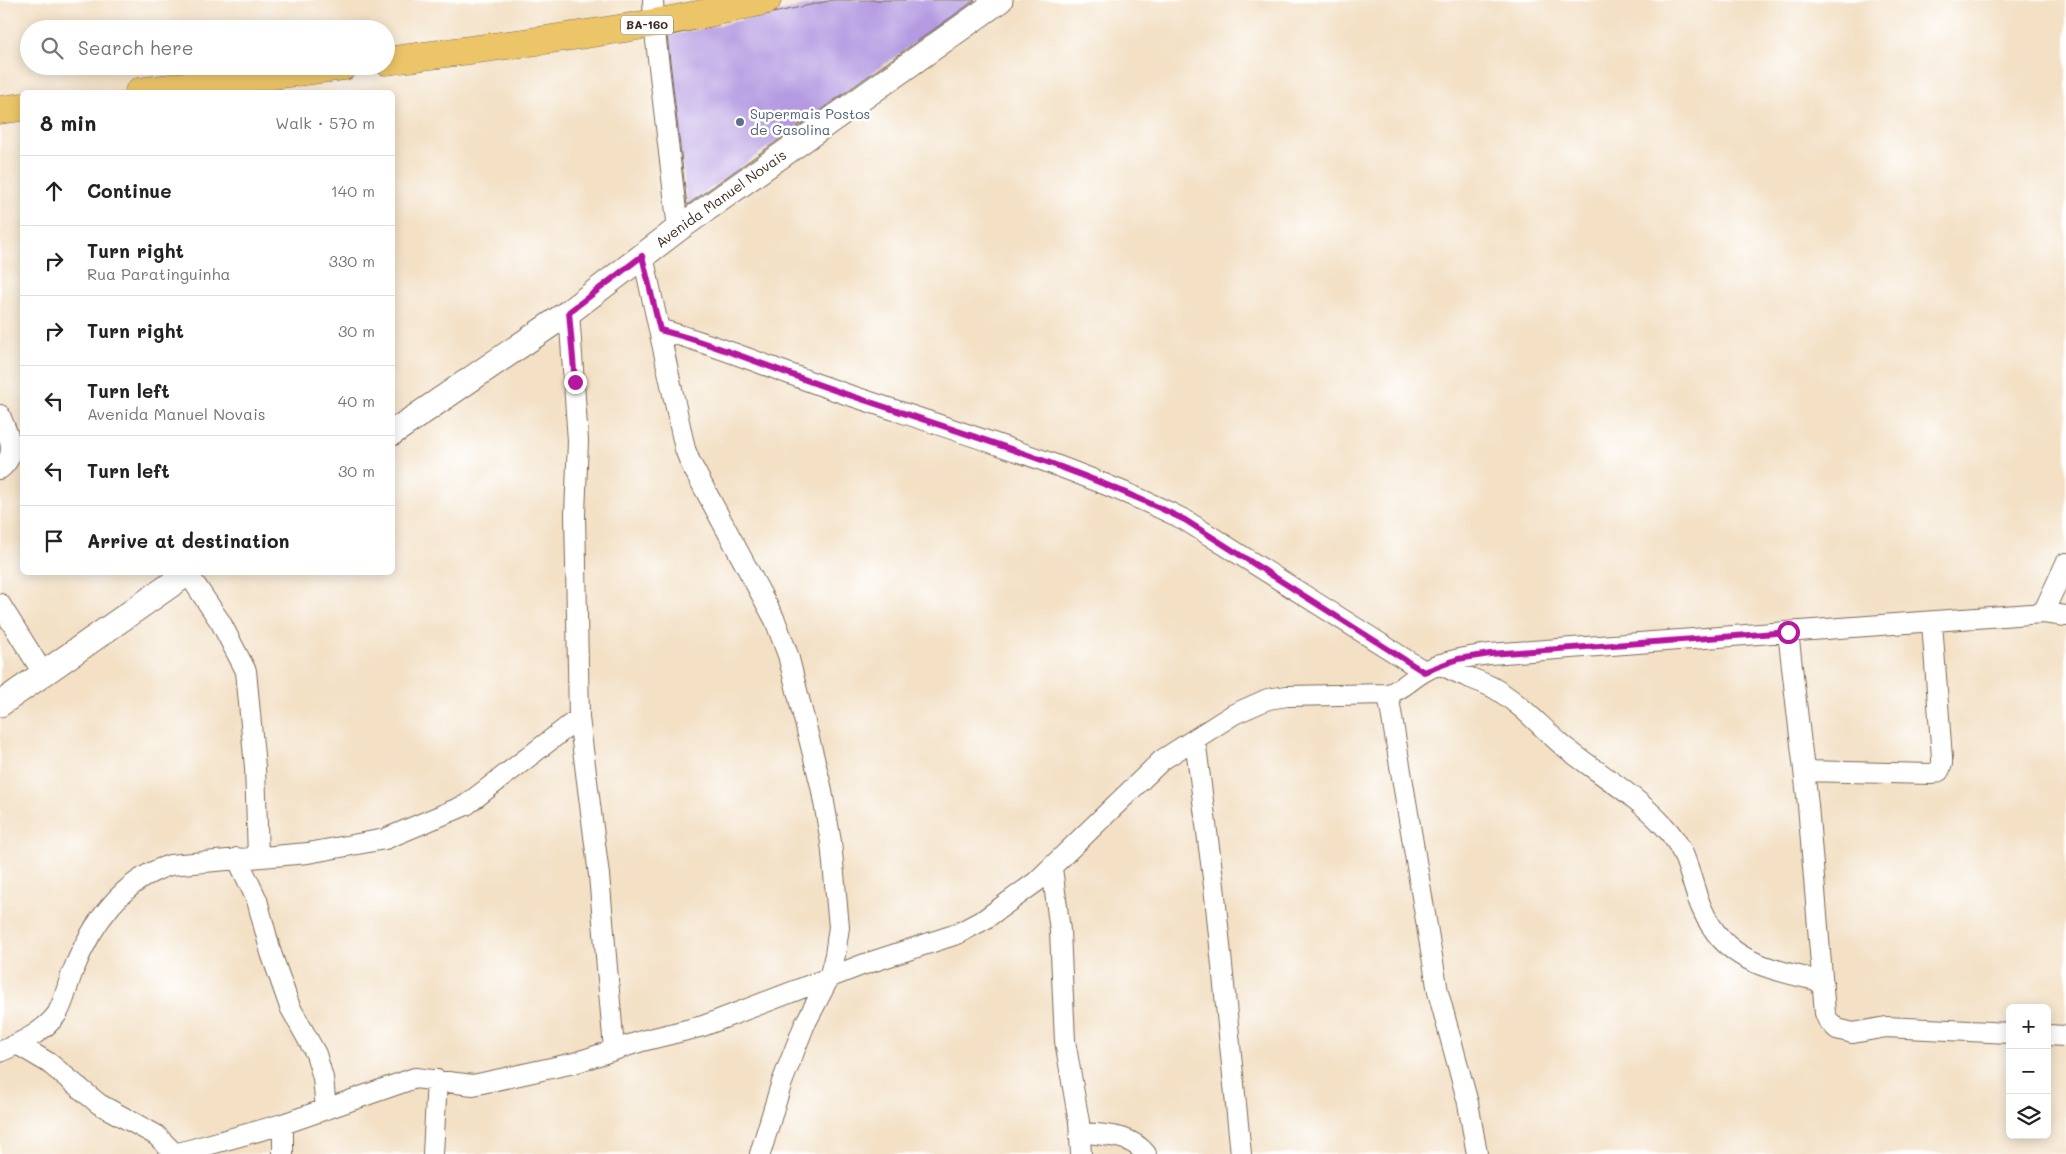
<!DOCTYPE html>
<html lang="en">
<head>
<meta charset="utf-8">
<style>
	:root { --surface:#fff; --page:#f2f2f2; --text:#222; --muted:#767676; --line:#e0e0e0 }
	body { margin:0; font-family:Mali,sans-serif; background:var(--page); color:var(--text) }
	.controls { position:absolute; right:15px; bottom:15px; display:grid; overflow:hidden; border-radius:8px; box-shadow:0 2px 12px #0003 }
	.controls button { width:45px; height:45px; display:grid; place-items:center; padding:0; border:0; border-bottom:1px solid var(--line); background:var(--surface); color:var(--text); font:25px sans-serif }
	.stop { position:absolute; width:15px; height:15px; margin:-11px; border:4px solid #b5179e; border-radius:50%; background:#fff }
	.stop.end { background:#b5179e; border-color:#fff; box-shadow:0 1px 5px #0008 }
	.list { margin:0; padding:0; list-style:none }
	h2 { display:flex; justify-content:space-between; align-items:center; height:65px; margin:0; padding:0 20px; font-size:21px }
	h2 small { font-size:16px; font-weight:400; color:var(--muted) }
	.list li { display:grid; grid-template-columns:32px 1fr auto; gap:15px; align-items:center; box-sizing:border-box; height:70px; padding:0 20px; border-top:1px solid var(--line) }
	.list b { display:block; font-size:19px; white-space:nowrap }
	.list p { margin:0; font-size:16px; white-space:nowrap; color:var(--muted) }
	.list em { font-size:16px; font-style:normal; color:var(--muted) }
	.icon { flex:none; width:28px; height:28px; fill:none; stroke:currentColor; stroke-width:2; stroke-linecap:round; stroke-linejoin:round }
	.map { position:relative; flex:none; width:2066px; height:1154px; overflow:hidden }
	.search { position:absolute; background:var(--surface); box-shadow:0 2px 12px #0003; left:20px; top:20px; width:375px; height:55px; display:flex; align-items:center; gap:12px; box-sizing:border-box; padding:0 18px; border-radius:28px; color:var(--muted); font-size:19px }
	.panel { position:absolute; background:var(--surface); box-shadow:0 2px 12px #0003; left:20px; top:90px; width:375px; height:485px; border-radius:8px }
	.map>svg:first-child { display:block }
	.building { fill:#b49ae1 }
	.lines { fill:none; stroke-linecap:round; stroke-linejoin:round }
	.minor-casing { stroke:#7b6a58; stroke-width:22 }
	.tertiary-casing { stroke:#7b6a58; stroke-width:27 }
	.primary-casing { stroke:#7b6a58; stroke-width:29 }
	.minor { stroke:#fff; stroke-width:20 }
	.tertiary { stroke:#fff; stroke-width:25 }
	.primary { stroke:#ecc569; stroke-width:28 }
	.route { stroke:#b5179e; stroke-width:6 }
	.service-dot { fill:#5c6f8a; stroke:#fff; stroke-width:2 }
	.labels { text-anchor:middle; stroke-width:5; stroke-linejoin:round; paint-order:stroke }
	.shield { fill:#fff; stroke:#766a62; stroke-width:1 }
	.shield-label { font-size:12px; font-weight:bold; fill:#3b2a1e }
	.service-label { font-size:14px; fill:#4e5e75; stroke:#fff; text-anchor:start }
	.street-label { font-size:14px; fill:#3b2a1e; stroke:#fff }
</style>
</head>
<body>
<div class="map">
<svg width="2066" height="1154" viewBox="0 0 2066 1154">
	<rect width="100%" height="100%" fill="#fff"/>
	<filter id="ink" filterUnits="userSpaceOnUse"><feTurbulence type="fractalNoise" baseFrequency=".02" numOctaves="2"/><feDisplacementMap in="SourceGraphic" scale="10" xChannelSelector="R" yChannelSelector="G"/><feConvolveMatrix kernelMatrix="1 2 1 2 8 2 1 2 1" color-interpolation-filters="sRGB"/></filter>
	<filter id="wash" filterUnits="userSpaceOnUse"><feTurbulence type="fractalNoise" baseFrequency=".0096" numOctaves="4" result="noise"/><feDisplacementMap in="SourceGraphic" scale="20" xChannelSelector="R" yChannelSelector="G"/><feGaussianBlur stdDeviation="1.12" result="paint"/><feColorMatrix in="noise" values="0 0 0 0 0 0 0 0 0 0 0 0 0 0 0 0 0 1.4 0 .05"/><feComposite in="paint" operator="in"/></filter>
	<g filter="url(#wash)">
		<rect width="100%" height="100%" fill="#f3e0c5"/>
		<g id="blocks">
			<!-- building -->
			<path class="building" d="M833 0H975L687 205 667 36Z"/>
		</g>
	</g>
	<g filter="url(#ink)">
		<use href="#blocks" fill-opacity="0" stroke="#7b6a58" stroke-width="1"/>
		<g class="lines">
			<defs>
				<path id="minor" d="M653 0 654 24 678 229
					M643 256 685 449 690 462 775 620 788 655 821 786 831 842 839 927 835 955 829 978 804 1026 781 1085 760 1154
					M569 312 578 441 575 514 579 718 599 875 614 1049
					M661 330C722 346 780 372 840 392 956 431 1075 466 1185 520L1424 671
					M0 415C7 436 21 451 0 469
					M187 572 221 623 246 671 255 767 258 856
					M0 604 43 673
					M2043 613 2066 563
					M1788 632 1808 805 1825 1013 1828 1020 1837 1029 1853 1033 1886 1027 2010 1033
					M1440 664C1457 674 1475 679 1492 687 1519 702 1539 725 1562 745 1596 772 1633 793 1663 825 1687 850 1687 868 1698 899 1721 963 1765 967 1823 982
					M1388 694 1438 992 1468 1103 1477 1154
					M1195 739 1214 886 1241 1154
					M1804 771 1932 774 1939 771 1942 764V758L1932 623
					M237 858 257 900 271 953 290 1007 316 1054 323 1078 326 1109
					M1052 868 1060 931 1065 1041 1079 1122 1081 1154
					M2047 1035 2066 1036
					M17 1044 49 1063 99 1104 156 1135 175 1154
					M0 1052C20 1043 44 1032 57 1014 65 1001 67 985 73 971 91 925 122 880 170 865L308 853 385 839 466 805 579 718
					M283 1124V1154
					M1080 1132C1104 1136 1129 1133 1146 1154
					M175 1154 283 1124 415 1078 473 1085 574 1063 642 1041 703 1026 862 965 957 934 985 919 1036 882 1162 760 1234 714 1268 699 1287 696 1388 694C1402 690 1412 678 1425 671 1445 660 1468 657 1490 654L2043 613 2066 616
					M433 1154 437 1080"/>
				<g id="tertiary">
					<path id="s1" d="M392 433 569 312 678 229 1000 0"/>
					<path d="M0 704 189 572"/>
				</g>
				<path id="primary" d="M386 61C514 44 641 30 767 0
					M139 92 344 66
					M0 110 22 107"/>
			</defs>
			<!-- minor casing -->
			<use href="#minor" class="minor-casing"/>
			<!-- tertiary casing -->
			<use href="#tertiary" class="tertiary-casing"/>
			<!-- primary casing -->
			<use href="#primary" class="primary-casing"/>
			<!-- minor -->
			<use href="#minor" class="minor"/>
			<!-- tertiary -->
			<use href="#tertiary" class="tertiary"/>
			<!-- primary -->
			<use href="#primary" class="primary"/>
		</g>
	</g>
	<g class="lines" filter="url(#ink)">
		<!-- route -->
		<path class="route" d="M575 382 569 312 642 256 660 330C722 346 780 372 840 392 956 431 1075 466 1185 520L1424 672 1458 659 1490 654 1788 632"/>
	</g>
	<!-- markers -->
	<circle class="service-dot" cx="740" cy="122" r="5"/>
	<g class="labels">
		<!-- shield labels -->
		<rect class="shield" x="621" y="15.5" width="52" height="19" rx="4"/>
		<g class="shield-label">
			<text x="647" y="29">BA-160</text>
		</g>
		<!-- service labels -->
		<g class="service-label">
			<text x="750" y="119">Supermais Postos<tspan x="750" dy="16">de Gasolina</tspan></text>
		</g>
		<!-- street labels -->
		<g class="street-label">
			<text dy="5" stroke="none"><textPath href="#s1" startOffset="404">Avenida Manuel Novais</textPath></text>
		</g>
	</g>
</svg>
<div class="controls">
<button>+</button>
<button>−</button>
<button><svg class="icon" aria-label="layers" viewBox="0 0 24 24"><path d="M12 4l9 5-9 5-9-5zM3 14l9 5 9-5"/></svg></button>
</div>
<div class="stop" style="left:1788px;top:632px"></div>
<div class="stop end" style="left:575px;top:382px"></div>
<div class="search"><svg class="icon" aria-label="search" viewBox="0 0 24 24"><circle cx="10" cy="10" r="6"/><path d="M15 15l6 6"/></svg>Search here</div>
<section class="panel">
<h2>8 min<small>Walk · 570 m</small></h2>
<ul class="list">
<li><svg class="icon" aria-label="ahead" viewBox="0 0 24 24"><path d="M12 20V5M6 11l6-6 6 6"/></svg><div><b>Continue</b></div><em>140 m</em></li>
<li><svg class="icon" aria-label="right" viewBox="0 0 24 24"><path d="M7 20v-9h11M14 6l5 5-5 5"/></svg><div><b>Turn right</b><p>Rua Paratinguinha</p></div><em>330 m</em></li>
<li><svg class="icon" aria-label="right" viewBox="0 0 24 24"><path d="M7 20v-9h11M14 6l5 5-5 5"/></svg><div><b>Turn right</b></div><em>30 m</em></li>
<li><svg class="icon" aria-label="left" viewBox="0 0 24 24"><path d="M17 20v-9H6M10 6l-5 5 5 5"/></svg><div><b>Turn left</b><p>Avenida Manuel Novais</p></div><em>40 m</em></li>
<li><svg class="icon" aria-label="left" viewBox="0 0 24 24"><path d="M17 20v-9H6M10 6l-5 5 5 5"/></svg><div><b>Turn left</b></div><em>30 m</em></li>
<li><svg class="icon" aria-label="arrive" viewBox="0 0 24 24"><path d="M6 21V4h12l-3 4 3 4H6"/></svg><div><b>Arrive at destination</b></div></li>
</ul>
</section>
</div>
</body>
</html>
